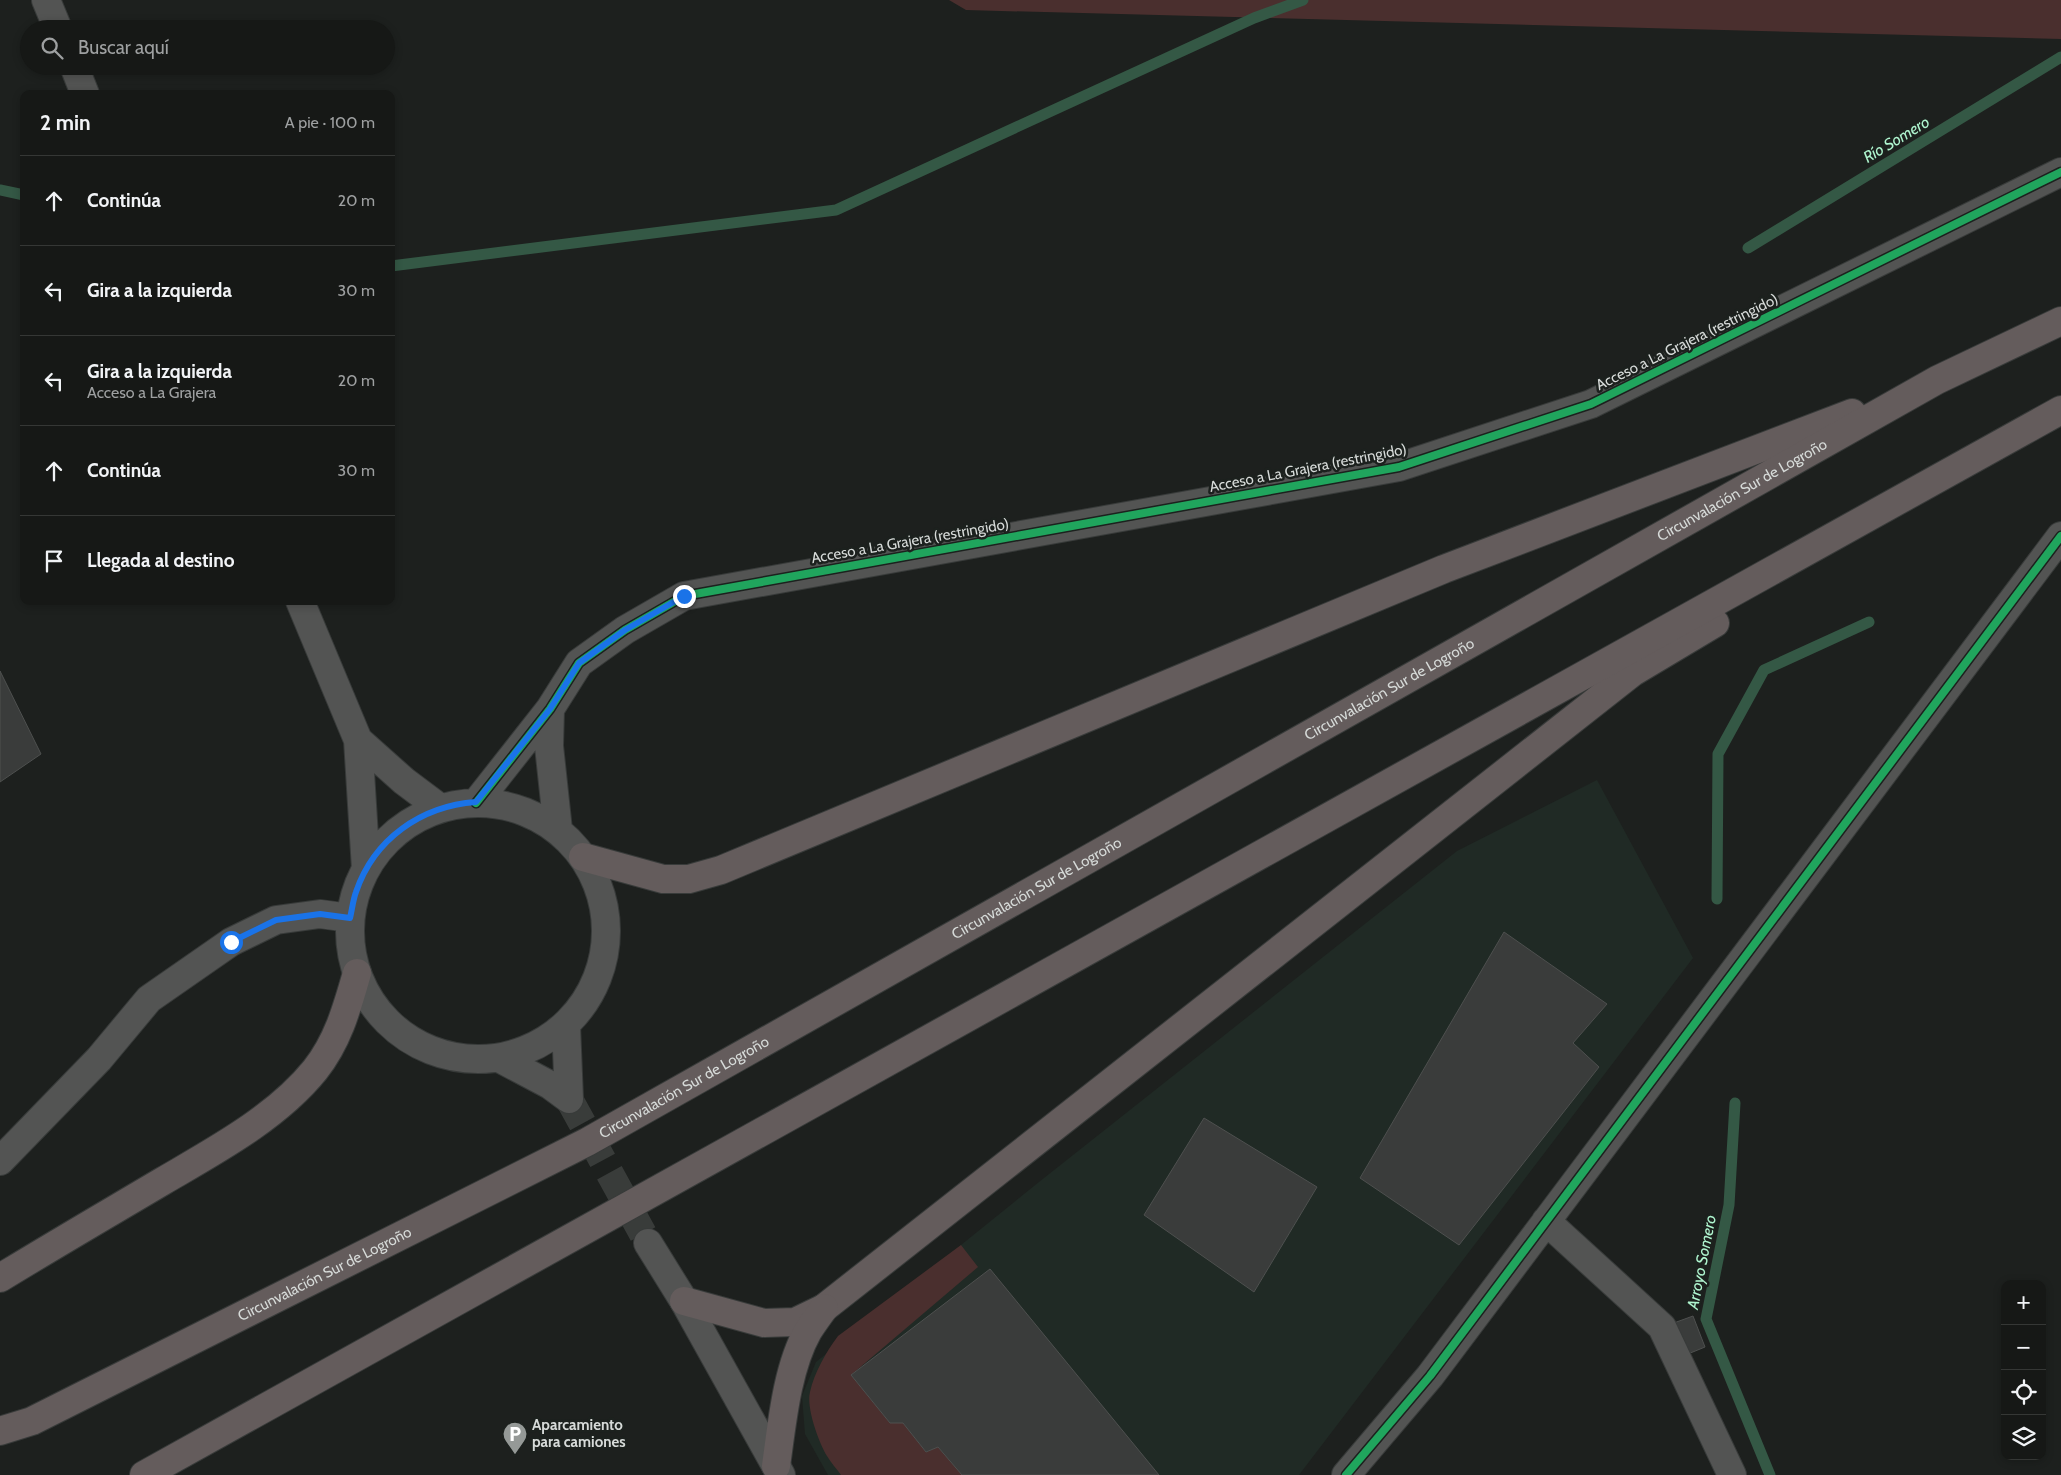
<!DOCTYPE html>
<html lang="es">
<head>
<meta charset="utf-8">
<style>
	:root { --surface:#161816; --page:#232523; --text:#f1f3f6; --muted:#9ea0a1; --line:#353735 }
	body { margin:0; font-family:Cabin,sans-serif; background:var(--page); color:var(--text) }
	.controls { position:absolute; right:15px; bottom:15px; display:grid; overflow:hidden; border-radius:10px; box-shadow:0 2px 8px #0003 }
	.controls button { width:45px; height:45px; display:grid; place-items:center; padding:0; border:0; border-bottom:1px solid var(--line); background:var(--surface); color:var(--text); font:25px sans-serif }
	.stop { position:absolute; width:15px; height:15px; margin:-11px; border:4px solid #1a73e8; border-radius:50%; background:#fff }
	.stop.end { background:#1a73e8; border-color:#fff; box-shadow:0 1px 5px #0008 }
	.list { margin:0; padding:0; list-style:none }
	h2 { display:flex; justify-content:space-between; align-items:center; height:65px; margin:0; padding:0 20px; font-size:21px }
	h2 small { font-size:16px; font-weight:400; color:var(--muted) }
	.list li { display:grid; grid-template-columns:32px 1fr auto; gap:15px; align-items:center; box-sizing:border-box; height:90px; padding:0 20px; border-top:1px solid var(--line) }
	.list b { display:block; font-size:19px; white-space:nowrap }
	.list p { margin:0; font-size:16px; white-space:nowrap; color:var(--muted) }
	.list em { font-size:16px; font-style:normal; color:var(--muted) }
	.icon { flex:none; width:28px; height:28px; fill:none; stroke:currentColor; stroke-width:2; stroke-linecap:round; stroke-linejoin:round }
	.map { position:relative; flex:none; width:2061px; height:1475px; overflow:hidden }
	.search { position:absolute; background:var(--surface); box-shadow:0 2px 8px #0003; left:20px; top:20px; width:375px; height:55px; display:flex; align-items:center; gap:12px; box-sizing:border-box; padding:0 18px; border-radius:28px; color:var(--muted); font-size:19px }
	.panel { position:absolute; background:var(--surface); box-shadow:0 2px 8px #0003; left:20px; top:90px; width:375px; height:515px; border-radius:10px }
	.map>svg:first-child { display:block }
	.built { fill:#202a25 }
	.green { fill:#4a2f2e }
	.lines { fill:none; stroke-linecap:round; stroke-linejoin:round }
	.stream { stroke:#345845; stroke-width:11 }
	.building { fill:#3a3c3b; stroke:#4e504f }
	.minor-tunnel { stroke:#393c3a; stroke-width:28; stroke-dasharray:28 14; stroke-linecap:butt }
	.minor-casing { stroke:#383b3a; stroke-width:30 }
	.motorway-casing { stroke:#383b3a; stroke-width:30 }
	.minor { stroke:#535453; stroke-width:28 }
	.motorway { stroke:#645c5c; stroke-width:28 }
	.cycleway-casing { stroke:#1c211e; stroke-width:11 }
	.cycleway { stroke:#20a55d; stroke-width:8 }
	.route { stroke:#1a73e8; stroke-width:6 }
	.labels { text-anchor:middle; stroke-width:5; stroke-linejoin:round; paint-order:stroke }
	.street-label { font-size:15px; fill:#d6dad8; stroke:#1c211e }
	.poi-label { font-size:15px; font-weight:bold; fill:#d6dad8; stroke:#1c211e; text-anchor:start }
	.water-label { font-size:16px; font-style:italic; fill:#aff5cf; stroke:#1c211e }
</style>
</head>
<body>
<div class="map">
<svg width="2061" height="1475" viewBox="0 0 2061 1475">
	<rect width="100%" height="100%" fill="#1d201e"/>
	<!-- built -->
	<path class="built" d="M1597 780 1693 958 1299 1475H828L805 1434 802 1396 816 1362 1039 1182 1457 851Z"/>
	<!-- green -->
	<path class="green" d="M949 0H2061V39L966 10Z
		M961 1245 978 1267 851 1375 890 1423H903L926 1452 938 1447 962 1475H841C837 1469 831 1463 827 1456 819 1443 806 1408 810 1392 814 1373 826 1352 838 1336Z"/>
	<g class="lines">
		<!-- stream -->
		<path class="stream" d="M0 190 24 195
			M1748 248 2061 57
			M391 266 836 210 1254 18 1303 0
			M1717 899 1718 754 1764 670 1869 622
			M1735 1103 1729 1205 1706 1319 1770 1475"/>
	</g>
	<!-- building -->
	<path class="building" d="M0 671 41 754 0 782Z
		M1504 932 1607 1004 1573 1043 1599 1067 1459 1245 1360 1178Z
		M1204 1118 1317 1187 1254 1292 1144 1215Z
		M990 1269 1159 1475H962L938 1447 926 1452 903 1423H890L851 1375Z
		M1693 1316 1705 1347 1683 1356 1671 1324Z"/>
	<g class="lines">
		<!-- minor-tunnel -->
		<path class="minor-tunnel" d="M569 1099 648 1243"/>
		<defs>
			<path id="minor" d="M46 0 58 29
				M74 66 85 94
				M300 601 358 740 366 869
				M550 709 549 746 558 830
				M358 740 404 781 440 808
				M476 803 550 709 579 663 625 630 684 596 1399 467 1591 404 2061 172
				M350 931a128 128 0 1 1 256 0a128 128 0 1 1-256 0Z
				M566 1025 569 1099
				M499 1058 550 1085 569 1099
				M0 1161 99 1059 149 999 231 942 276 920 320 914 350 918
				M1546 1221 1662 1327 1732 1475
				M648 1243 684 1301 781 1475
				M1346 1475 1430 1376 2061 536"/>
			<g id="motorway">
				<path d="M583 857 663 879H689L721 870 1444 569 1852 413"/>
				<path d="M0 1278C54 1245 109 1213 163 1181 216 1150 276 1118 315 1070 338 1041 347 1008 357 973"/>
				<path d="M684 1301 764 1323 795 1322 824 1308 1633 672 1715 623"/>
				<path id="s1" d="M0 1431 32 1421 587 1142 1937 380 2061 321"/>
				<path d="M776 1466C782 1423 787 1368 808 1331 813 1323 819 1315 824 1308"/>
				<path d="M144 1475 2061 410"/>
			</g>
		</defs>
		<!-- minor casing -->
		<use href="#minor" class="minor-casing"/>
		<!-- motorway casing -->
		<use href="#motorway" class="motorway-casing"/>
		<!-- minor -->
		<use href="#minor" class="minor"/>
		<!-- motorway -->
		<use href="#motorway" class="motorway"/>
		<defs>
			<path id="cycleway" d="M476 803 550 709 579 663 625 630 684 596 1399 467 1591 404 2061 172
				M1346 1475 1430 1376 2061 536"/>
		</defs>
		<!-- cycleway casing -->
		<use href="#cycleway" class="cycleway-casing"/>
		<!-- cycleway -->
		<use href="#cycleway" class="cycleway"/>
	</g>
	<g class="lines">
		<!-- route -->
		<path class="route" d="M231 942 276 920 320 914 350 918C352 910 353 900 356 892 374 839 421 806 476 802L550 709 579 663 625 630 684 596"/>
	</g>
	<!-- icons -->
	<defs>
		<symbol id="parking-pin" viewBox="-11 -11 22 30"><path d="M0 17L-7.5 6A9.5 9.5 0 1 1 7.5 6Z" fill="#959997" stroke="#1c211e"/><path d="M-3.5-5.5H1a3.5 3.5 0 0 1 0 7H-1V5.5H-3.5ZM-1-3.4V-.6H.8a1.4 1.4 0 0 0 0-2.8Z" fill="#fff"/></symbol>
	</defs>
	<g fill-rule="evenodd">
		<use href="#parking-pin" x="501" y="1420" width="28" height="38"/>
	</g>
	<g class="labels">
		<!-- street labels -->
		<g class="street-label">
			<text transform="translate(1687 342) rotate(-26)" y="5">Acceso a La Grajera (restringido)</text>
			<text transform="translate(1308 468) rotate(-11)" y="5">Acceso a La Grajera (restringido)</text>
			<text dy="5" stroke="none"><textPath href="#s1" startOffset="1981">Circunvalación Sur de Logroño</textPath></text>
			<text transform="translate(910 541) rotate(-10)" y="5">Acceso a La Grajera (restringido)</text>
			<text dy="5" stroke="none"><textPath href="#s1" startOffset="1576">Circunvalación Sur de Logroño</textPath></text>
			<text dy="5" stroke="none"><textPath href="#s1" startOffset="1171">Circunvalación Sur de Logroño</textPath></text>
			<text dy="5" stroke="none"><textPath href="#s1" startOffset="766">Circunvalación Sur de Logroño</textPath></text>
			<text dy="5" stroke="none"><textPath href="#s1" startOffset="361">Circunvalación Sur de Logroño</textPath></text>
		</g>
		<!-- poi labels -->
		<g class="poi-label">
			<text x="532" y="1430">Aparcamiento<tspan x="532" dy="17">para camiones</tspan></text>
		</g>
		<!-- water labels -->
		<g class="water-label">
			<text transform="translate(1896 139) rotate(-31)" y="6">Río Somero</text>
			<text transform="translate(1701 1262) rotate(-79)" y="6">Arroyo Somero</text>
		</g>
	</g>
</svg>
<div class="controls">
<button>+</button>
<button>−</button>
<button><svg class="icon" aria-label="locate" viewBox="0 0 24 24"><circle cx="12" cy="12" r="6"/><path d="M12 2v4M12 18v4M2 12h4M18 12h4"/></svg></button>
<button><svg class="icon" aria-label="layers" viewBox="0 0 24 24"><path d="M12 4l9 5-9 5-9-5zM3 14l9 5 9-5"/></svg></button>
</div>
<div class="stop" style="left:231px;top:942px"></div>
<div class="stop end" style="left:684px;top:596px"></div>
<div class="search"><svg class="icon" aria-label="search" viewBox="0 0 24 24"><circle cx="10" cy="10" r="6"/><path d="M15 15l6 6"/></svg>Buscar aquí</div>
<section class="panel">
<h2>2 min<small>A pie · 100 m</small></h2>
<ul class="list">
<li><svg class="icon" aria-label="ahead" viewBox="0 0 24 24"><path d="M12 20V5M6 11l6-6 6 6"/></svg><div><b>Continúa</b></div><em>20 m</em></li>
<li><svg class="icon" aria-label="left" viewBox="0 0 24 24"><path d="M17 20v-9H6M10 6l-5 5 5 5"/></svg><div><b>Gira a la izquierda</b></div><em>30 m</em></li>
<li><svg class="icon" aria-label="left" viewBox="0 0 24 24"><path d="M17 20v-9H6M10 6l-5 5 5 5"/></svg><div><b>Gira a la izquierda</b><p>Acceso a La Grajera</p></div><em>20 m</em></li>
<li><svg class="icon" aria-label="ahead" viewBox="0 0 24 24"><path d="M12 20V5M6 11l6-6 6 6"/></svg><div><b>Continúa</b></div><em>30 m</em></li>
<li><svg class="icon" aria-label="arrive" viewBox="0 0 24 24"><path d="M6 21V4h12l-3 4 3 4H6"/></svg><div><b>Llegada al destino</b></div></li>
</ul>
</section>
</div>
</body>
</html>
